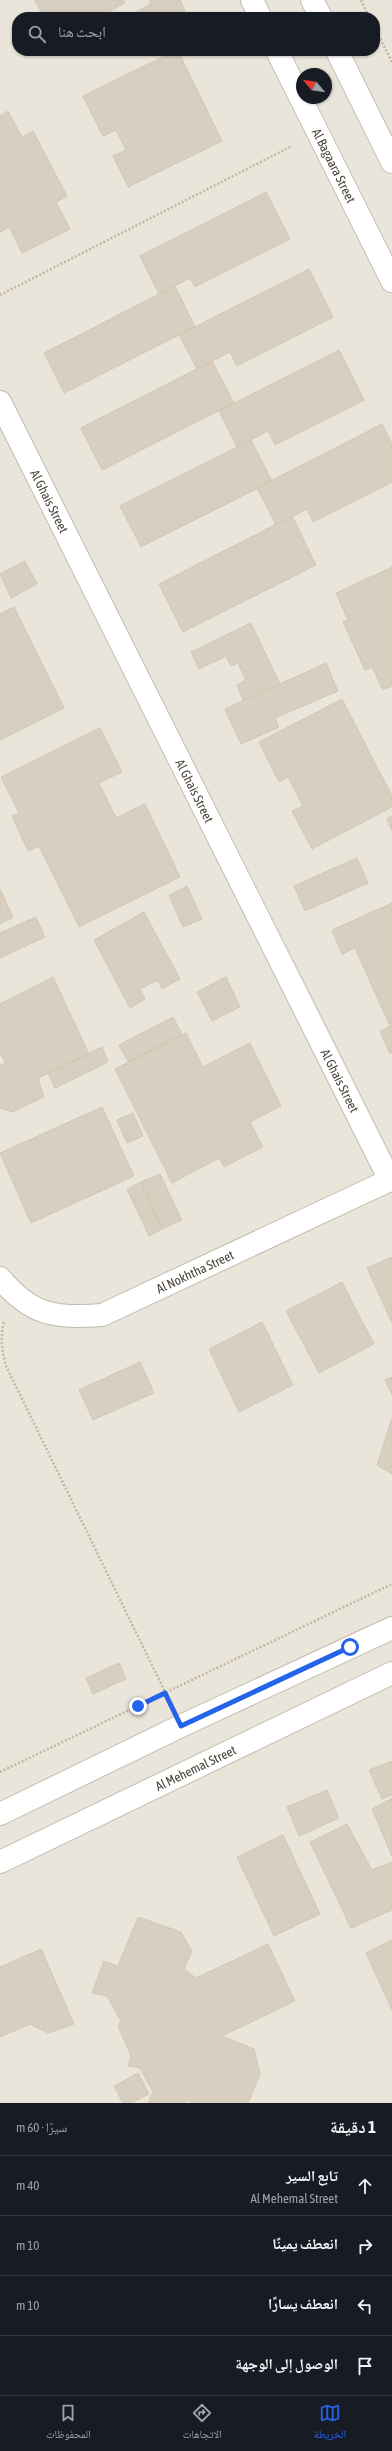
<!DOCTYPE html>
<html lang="ar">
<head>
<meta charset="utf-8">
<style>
	:root { --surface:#171b24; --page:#20242c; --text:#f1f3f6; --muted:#9ea1a6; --line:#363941; --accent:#2563eb }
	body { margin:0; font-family:"Asap Condensed","Noto Naskh Arabic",sans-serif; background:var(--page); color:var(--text); direction:rtl }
	.compass { position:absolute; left:296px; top:68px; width:36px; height:36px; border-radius:50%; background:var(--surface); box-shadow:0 1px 3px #0004; rotate:299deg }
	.stop { position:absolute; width:12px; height:12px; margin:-9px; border:3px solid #2563eb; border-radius:50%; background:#fff }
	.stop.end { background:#2563eb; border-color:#fff; box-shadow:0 1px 4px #0008 }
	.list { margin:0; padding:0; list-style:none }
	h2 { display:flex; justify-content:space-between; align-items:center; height:52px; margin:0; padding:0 16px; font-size:17px }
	h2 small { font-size:13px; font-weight:400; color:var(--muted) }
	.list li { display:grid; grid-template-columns:26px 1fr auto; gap:12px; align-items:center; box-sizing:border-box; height:60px; padding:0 16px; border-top:1px solid var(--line) }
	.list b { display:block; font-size:15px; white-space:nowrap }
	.list p { margin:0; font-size:13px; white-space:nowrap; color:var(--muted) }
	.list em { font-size:13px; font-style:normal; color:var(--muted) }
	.icon { flex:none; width:22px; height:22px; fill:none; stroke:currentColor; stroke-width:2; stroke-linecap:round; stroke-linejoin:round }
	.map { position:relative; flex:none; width:392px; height:2103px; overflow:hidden; direction:ltr }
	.search { position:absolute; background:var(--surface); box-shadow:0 1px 3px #0004; left:12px; right:12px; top:12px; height:44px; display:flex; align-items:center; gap:10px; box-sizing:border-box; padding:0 14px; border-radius:16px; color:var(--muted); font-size:15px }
	.sheet { height:292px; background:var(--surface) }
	nav { display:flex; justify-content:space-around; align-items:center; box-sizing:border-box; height:56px; border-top:1px solid var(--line); background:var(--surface); font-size:11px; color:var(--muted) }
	nav a { display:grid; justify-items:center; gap:2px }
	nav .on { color:var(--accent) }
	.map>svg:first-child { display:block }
	.residential { fill:#eae5da; fill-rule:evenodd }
	.building { fill:#d8cfc1; stroke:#d3c7b4 }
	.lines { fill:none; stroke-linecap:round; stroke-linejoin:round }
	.minor-casing { stroke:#c2bbae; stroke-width:24 }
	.path { stroke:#c4b79f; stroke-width:2.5; stroke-dasharray:2 2; stroke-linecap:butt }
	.minor { stroke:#fff; stroke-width:22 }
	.route { stroke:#2563eb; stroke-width:5 }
	.labels { text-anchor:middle; stroke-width:3.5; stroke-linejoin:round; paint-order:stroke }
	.street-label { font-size:13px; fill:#4b4439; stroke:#fff }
</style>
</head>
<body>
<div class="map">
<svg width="392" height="2103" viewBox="0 0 392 2103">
	<rect width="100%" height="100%" fill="#f6f3ec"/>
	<!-- residential -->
	<path class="residential" d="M0 0H392V2103H0ZM17 17H375V51H17ZM302 74H326V98H302Z"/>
	<!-- building -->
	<path class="building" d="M35 0H123L125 3 99 17H44Z
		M149 0H180L186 13 179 17H158Z
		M151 4 158 17H126Z
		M175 51H178L222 141 128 187 113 156 126 150 116 130 103 136 83 96Z
		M8 111 22 137 33 131 67 196 56 202 70 229 22 253 9 227 0 232V116Z
		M266 192 290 239 195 287 190 278 159 294 140 256Z
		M309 269 333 317 237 366 230 352 197 369 179 335Z
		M175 286 195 327 64 393 44 353Z
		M339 350 364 400 275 445 268 431 237 447 219 411Z
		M212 361 234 403 102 470 81 428Z
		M382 424 392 444V482L313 522 307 509 276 525 257 488Z
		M251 440 272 481 141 547 120 506Z
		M292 516 316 565 183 632 159 584Z
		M25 561 37 584 11 598 0 574Z
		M392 567V686L383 690 372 667 365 670 343 622 348 620 336 593Z
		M14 607 64 708 0 740V614Z
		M251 623 280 684 243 700 237 685 246 680 238 663 231 666 226 656 199 669 191 652Z
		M326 663 338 691 275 718 279 727 241 744 225 709Z
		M342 699 392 796V807L312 849 292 811 303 806 288 777 279 782 259 742Z
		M100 728 122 772 99 783 116 818 145 804 180 877 79 927 39 846 28 851 12 816 19 813 1 777Z
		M392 816V831L387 819Z
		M357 858 368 883 305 911 294 886Z
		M187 886 202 919 183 927 169 895Z
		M0 889 13 917 0 924Z
		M392 903V1053L390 1054 380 1031 390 1026 355 948 342 954 332 930Z
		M144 912 180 979 162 989 158 980 140 989 145 999 130 1008 94 940Z
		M36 917 45 937 0 958V933Z
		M53 977 89 1054 38 1078 44 1097 12 1112 0 1108V1065L6 1063 0 1053V1004Z
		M226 977 240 1007 212 1021 197 992Z
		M173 1017 182 1034 128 1062 119 1045Z
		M186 1033 203 1067 250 1043 281 1106 250 1122 263 1147 224 1167 219 1158 172 1183 115 1069Z
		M102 1047 108 1062 55 1088 48 1073Z
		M102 1107 134 1176 31 1223 0 1153Z
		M133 1113 143 1136 127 1143 117 1120Z
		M160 1174 182 1220 162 1229 141 1182Z
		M141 1182 162 1229 149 1236 127 1189Z
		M392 1257V1323L367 1268Z
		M342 1282 374 1344 319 1373 286 1311Z
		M262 1322 293 1385 239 1412 209 1349Z
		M140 1362 154 1393 93 1420 79 1390Z
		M392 1377V1395L385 1380Z
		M392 1418V1474L377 1465Z
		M119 1663 126 1679 93 1694 86 1678Z
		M392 1761V1795L382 1799 369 1770Z
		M327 1790 339 1818 299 1836 287 1807Z
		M392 1798V1856L372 1809Z
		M347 1824 372 1870 392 1862V1910L351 1928 310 1842Z
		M283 1835 320 1914 274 1936 237 1857Z
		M138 1917 181 1932 192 1951 184 1969 196 1978 268 1944 295 2001 222 2036 254 2049 260 2074 248 2103H194L187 2100 185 2103H148L153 2092 140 2068 128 2066 131 2056 118 2026 121 2021 107 1996 92 1993 104 1961 118 1966Z
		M392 1940V2010L366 1953Z
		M41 1949 74 2024 48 2033 30 2024 0 2037V1967Z
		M138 2073 149 2094 131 2103H123L114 2086Z"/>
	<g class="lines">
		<defs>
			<g id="minor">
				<path d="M252 0 260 17"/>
				<path d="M312 0 321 17"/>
				<path id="s1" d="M277 51 392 281"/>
				<path d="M337 51 392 162"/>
				<path id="s2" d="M0 402 390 1180"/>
				<path id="s3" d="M0 1278C31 1315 55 1319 102 1315L392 1179"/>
				<path d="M0 1814 181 1726 392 1628"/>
				<path id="s4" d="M0 1862 392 1673"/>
			</g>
		</defs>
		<!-- minor casing -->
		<use href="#minor" class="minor-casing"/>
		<!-- path -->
		<path class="path" d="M361 0 369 17
			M375 28 392 62
			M0 295 292 146
			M4 1322C0 1337 2 1351 6 1366L169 1700
			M0 1772 392 1584"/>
		<!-- minor -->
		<use href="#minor" class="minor"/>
	</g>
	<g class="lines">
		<!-- route -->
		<path class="route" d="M138 1706 165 1693 181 1726 350 1647"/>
	</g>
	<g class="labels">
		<!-- street labels -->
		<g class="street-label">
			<text dy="5" stroke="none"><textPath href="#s1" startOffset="128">Al Bagaara Street</textPath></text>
			<text dy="5" stroke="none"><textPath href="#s2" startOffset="111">Al Ghais Street</textPath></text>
			<text dy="5" stroke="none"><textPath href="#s2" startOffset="435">Al Ghais Street</textPath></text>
			<text dy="5" stroke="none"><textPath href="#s2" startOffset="759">Al Ghais Street</textPath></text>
			<text dy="5" stroke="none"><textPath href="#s3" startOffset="217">Al Nokhtha Street</textPath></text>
			<text dy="5" stroke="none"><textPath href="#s4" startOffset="217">Al Mehemal Street</textPath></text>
		</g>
	</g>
</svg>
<svg class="compass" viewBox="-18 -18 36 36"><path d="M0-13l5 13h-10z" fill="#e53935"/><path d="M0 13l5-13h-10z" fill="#9ea1a6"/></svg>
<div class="stop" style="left:350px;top:1647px"></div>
<div class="stop end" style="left:138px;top:1706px"></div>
<div class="search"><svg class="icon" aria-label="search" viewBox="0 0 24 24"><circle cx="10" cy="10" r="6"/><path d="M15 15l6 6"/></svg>ابحث هنا</div>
</div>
<section class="sheet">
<h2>1 دقيقة<small>سيرًا · 60 m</small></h2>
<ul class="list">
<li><svg class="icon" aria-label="ahead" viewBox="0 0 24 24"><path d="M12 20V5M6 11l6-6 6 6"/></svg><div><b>تابع السير</b><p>Al Mehemal Street</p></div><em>40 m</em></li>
<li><svg class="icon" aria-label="right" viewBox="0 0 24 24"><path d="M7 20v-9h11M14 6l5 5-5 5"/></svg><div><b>انعطف يمينًا</b></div><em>10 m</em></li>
<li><svg class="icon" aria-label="left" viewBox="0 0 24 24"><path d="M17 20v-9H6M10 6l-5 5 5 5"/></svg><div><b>انعطف يسارًا</b></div><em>10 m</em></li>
<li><svg class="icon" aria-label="arrive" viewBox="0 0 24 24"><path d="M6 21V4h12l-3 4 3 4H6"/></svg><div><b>الوصول إلى الوجهة</b></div></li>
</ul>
</section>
<nav>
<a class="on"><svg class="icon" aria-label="map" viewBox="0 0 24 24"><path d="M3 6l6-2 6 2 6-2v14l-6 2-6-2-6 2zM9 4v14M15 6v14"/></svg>الخريطة</a>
<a><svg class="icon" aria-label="directions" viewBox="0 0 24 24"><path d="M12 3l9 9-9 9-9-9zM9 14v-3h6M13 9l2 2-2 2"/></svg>الاتجاهات</a>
<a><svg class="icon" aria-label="saved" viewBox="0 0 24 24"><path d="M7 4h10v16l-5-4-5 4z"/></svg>المحفوظات</a>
</nav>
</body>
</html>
